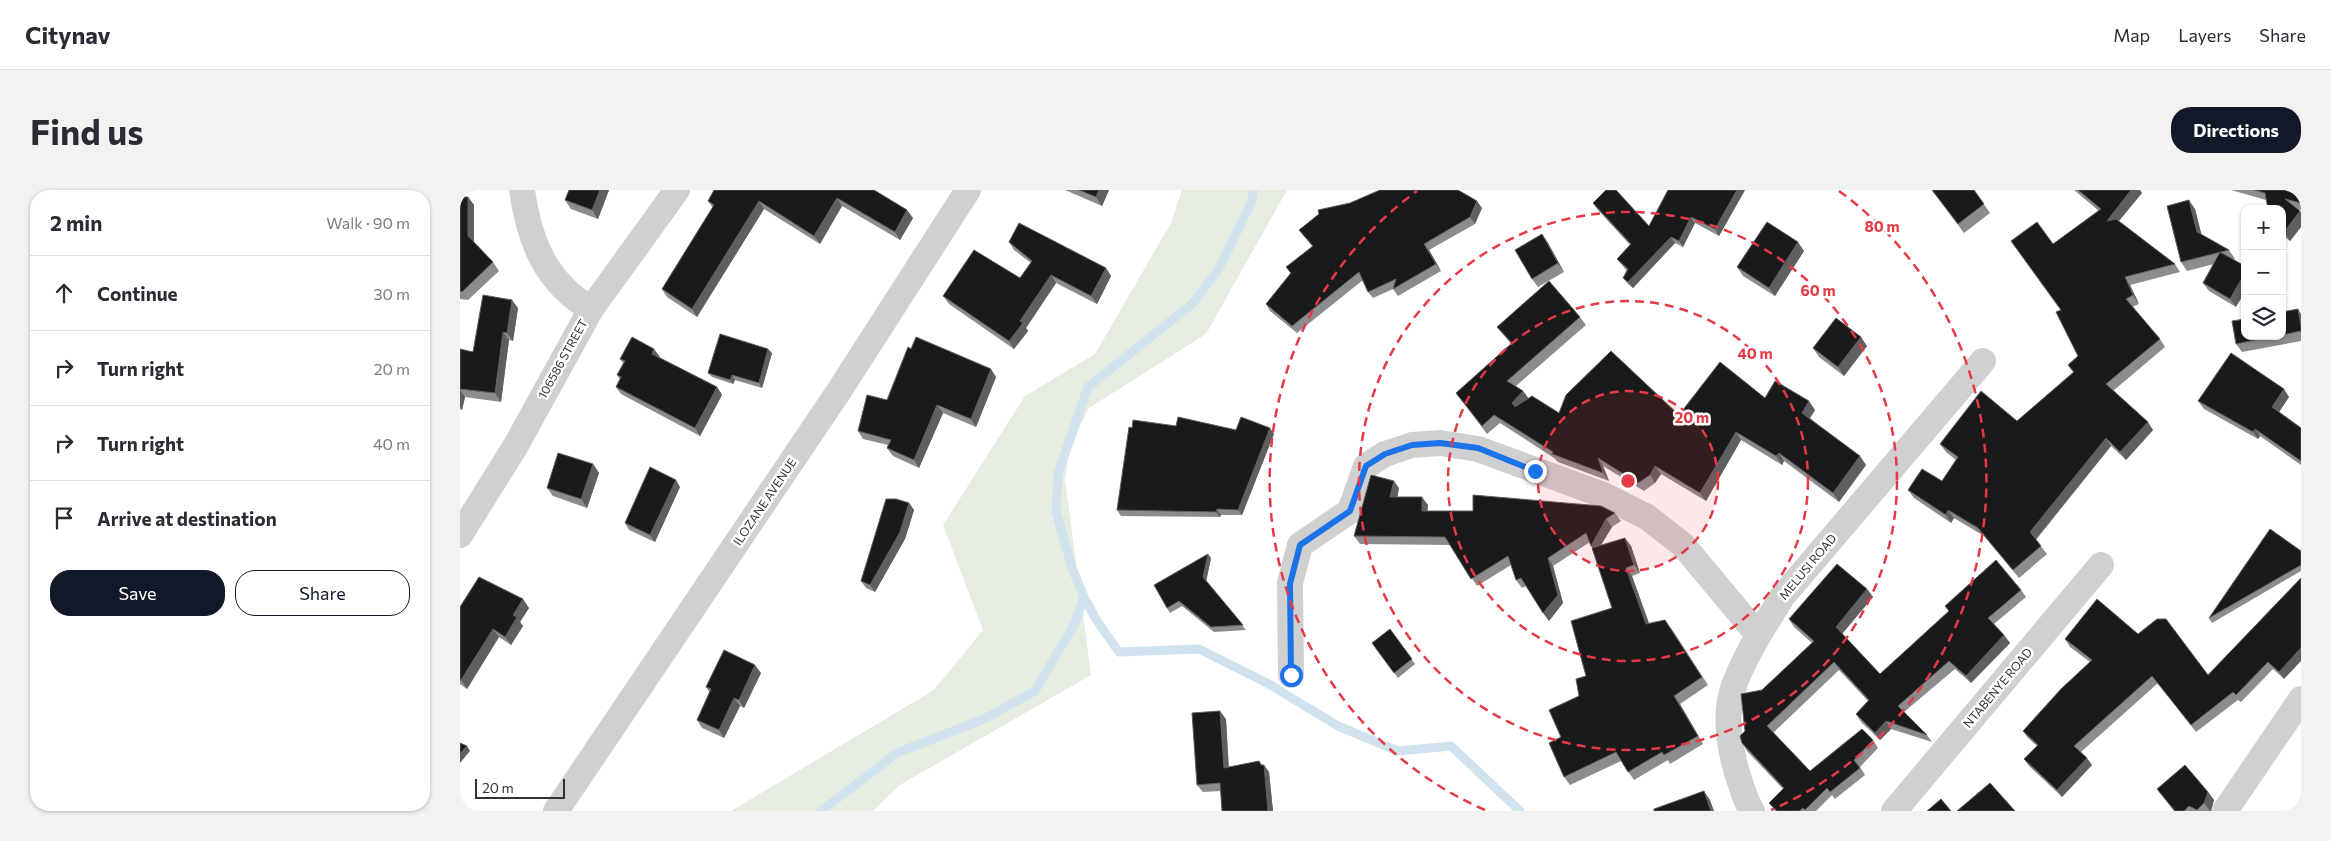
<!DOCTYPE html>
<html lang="en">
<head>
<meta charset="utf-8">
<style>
	:root { --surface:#fff; --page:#f2f2f3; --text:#2b2b33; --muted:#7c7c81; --line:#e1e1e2; --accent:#111827 }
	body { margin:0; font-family:Commissioner,sans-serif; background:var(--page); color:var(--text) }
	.controls { position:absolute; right:15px; top:15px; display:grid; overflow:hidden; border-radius:10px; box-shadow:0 1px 4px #0004 }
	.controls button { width:45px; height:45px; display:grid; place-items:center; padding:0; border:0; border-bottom:1px solid var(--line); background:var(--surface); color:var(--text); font:25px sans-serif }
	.scale { position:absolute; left:15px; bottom:12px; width:90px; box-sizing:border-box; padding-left:5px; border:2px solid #333; border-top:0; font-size:14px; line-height:18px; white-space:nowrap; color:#333; -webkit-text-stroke:4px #fff; paint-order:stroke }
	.stop { position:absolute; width:15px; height:15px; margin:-11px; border:4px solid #1a73e8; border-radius:50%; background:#fff }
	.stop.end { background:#1a73e8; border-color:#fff; box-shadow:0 1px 5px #0008 }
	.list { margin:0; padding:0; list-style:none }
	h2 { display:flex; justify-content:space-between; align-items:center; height:65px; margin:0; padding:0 20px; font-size:21px }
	h2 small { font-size:16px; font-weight:400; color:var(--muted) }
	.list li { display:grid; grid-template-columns:32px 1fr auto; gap:15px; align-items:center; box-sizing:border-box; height:75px; padding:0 20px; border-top:1px solid var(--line) }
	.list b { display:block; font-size:19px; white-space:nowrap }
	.list em { font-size:16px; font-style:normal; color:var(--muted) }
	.actions { display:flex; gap:10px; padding:15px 20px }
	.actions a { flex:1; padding:11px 0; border:1px solid var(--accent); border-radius:20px; text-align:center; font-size:18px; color:var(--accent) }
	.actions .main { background:var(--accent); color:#fff }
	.icon { flex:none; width:28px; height:28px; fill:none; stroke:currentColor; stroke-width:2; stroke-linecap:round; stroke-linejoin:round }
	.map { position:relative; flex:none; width:1841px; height:621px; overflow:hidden; border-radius:20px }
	header { display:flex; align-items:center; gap:30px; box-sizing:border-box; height:70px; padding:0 25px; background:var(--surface); border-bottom:1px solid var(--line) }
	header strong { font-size:24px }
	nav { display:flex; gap:28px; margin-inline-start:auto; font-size:18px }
	.intro { display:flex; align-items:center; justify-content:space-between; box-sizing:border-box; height:120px; padding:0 30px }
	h1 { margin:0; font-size:35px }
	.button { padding:12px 22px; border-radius:20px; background:var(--accent); color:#fff; font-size:18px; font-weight:700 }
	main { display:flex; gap:30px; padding:0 30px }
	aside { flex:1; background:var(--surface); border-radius:20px; box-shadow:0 1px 4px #0004 }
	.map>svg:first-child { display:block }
	.green { fill:#e6ecdf }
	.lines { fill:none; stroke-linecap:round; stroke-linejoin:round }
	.stream { stroke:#cfe2ee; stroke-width:9 }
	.street { stroke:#d0d0d0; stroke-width:26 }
	.wall { fill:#8c8c8c }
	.shaded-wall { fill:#5f5f5f }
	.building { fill:#1a1a1a; stroke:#5f5f5f }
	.route { stroke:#1a73e8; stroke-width:6 }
	.ring { fill:none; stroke:#e63946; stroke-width:2.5; stroke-dasharray:9 6 }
	.labels { text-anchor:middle; stroke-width:5; stroke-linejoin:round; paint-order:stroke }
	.street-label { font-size:12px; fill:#333; stroke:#fff }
	.centre { fill:#e63946; stroke:#fff; stroke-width:2.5 }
	.ring-label { font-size:15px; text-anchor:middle; font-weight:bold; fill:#e63946; stroke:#fff; stroke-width:5; stroke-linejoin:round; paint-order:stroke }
</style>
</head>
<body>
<header>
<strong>Citynav</strong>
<nav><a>Map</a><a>Layers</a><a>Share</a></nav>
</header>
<div class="intro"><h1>Find us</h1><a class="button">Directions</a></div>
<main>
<aside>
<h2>2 min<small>Walk · 90 m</small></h2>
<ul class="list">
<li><svg class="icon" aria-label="ahead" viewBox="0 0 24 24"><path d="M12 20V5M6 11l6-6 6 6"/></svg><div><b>Continue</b></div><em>30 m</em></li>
<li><svg class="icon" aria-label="right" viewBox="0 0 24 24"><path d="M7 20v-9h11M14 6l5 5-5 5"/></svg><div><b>Turn right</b></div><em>20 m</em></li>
<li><svg class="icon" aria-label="right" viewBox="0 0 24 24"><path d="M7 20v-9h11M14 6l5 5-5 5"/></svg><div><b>Turn right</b></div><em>40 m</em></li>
<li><svg class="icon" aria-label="arrive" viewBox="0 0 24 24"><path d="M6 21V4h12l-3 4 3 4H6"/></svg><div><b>Arrive at destination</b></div></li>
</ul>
<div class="actions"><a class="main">Save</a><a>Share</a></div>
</aside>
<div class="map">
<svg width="1841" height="621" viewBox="0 0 1841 621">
	<rect width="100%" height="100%" fill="#fff"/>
	<!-- green -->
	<path class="green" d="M722 0H827L746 144 629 218 610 254 605 290 631 485 440 595 413 621H271L474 500 523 440 483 335 565 206 635 164 711 33Z"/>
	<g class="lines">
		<!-- stream -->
		<path class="stream" d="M793 0 792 11 758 80 732 114 628 197 598 284 596 322 612 378 624 407 637 431 659 462 739 459 807 493 878 536 938 561 991 556 1060 621
			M361 621 437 563 526 528 575 501 615 433 624 407"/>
		<!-- street -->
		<path class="street" d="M62 0C69 50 85 92 131 119
			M0 345 55 257 131 119 217 0
			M831 485 830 393 840 355 890 321 906 276 925 264 952 255 980 253 1018 259 1143 305 1187 327 1223 355 1298 445
			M96 621 379 201 508 0
			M1292 621C1285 611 1282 597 1278 586 1270 560 1265 528 1272 502 1281 471 1305 435 1322 407L1523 171
			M1434 621 1641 375
			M1765 621 1841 509"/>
	</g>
	<!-- wall -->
	<path class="wall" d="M149 0 138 29 111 19 105 10Z
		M605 0H649L642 16Z
		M1285 0 1259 46 1235 33 1223 57 1215 53 1173 98 1168 94 1163 88 1167 81 1157 69 1170 55 1137 19 1133 13 1189 36Z
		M1472 0H1514L1530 23 1504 43Z
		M1614 0H1680L1682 3 1659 31 1715 74 1720 82 1670 95 1679 114 1672 117 1700 149 1705 157 1653 201 1693 240 1666 270 1651 256 1576 350 1587 364 1559 388 1524 346 1494 328 1491 333 1454 308 1448 300 1482 291 1496 270 1486 262 1480 254 1557 231 1613 182 1608 175 1618 166 1601 120 1593 54 1639 21Z
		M1771 0H1839L1841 1V20L1838 19 1841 23V37L1830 51 1822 45V19L1806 10Z
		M416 1 453 28 440 50 382 16 360 54 304 19 237 127 207 107 202 99 253 18 248 11Z
		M0 7H8L14 15V52L33 72 39 81 8 110 0 109Z
		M1022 18 1015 34 969 60 981 81 938 106 933 99 913 108 908 102 903 90 837 143 810 121 806 114 852 56 839 40Z
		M1735 19 1741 44 1769 60 1775 69H1773L1776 117 1749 101 1743 93 1754 74 1727 81 1721 72Z
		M1082 44 1088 53 1104 82 1078 97 1072 89Z
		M549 52 646 78 651 86 637 114 596 93 566 138 568 141 554 159 489 114 483 106 560 88 571 73 554 60Z
		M1344 61 1315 106 1283 86 1277 77Z
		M58 118 53 151 49 150 41 212 5 207 2 220 0 219V159L13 162Z
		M1822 122 1841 124V151L1782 162 1776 154 1785 146H1822Z
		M1120 127 1126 135 1056 196 1063 201 1068 208 1099 223 1219 225 1305 208 1355 220 1350 228 1406 275 1379 312 1324 271 1322 275 1281 250 1246 311 1201 284 1195 293 1184 301 1143 276 1149 291 1098 272 1094 268 1040 233 1027 244 996 203 1051 154 1037 137Z
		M1407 156 1384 186 1359 167 1353 158Z
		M312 163 302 198 275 190 273 194 252 187 248 183Z
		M199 167 257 197 262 205 240 246 161 204 156 197 160 189 157 185 163 173 160 169 200 167Z
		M536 187 516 237 483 223 459 278 433 266 427 258 428 255 403 249 398 241 427 210Z
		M1829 207 1819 222 1841 238V275L1800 246 1798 249 1744 219 1738 211Z
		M716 236 776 240 814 244 782 325H761L760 327 661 326 657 320 672 238Z
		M133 274 139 283 127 318 93 306 87 298Z
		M220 297 195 352 169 340 165 333Z
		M939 298 937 307 968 315 967 321 1155 323 1161 331 1152 337 1141 355 1165 348 1171 356 1180 383 1172 386 1189 433 1211 438 1248 495 1220 514 1243 554 1210 574 1208 570 1174 590 1161 571 1110 595 1104 587 1101 547 1119 506 1152 418 1130 352 1093 376 1103 413 1089 431 1066 396 1062 398 1056 390 1051 375 1017 396 990 355 900 354 894 346Z
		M449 313 454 320 445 349 415 402 406 398 401 391Z
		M1841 361V381L1752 433 1749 428Z
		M751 368 746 391 786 440 754 442 722 416 710 423 707 418Z
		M1841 388 1824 489 1813 479 1781 512 1778 510 1736 542 1698 493 1621 562 1632 575 1602 607 1569 576 1564 569 1577 556 1568 548 1563 541 1630 472 1610 457 1605 449 1678 444 1748 485Z
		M1407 399 1413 407 1382 444 1420 484 1489 421 1485 416 1561 400 1566 407 1534 434 1544 445 1550 453 1511 493 1495 479 1444 522 1467 545 1472 552 1431 539 1420 550 1401 532 1396 524 1408 511 1379 480 1313 543 1350 581 1413 550 1418 558 1400 577 1405 585 1375 609 1372 605 1356 621H1315L1309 613 1323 599 1287 561 1282 553 1285 541 1302 500 1352 453 1334 437 1329 429Z
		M0 417 69 418 60 432 63 436 51 455 39 447 7 499 0 494Z
		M930 439 955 474 938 488 912 453Z
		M301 483 284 518 280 516 264 548 242 538 237 530 250 503 246 497Z
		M766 529 769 577 804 575 809 582 813 621H762L761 601 743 602 737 595Z
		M1697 599 1748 602 1754 610 1751 621H1714Z"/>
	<!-- shaded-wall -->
	<path class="shaded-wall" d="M140 0H149L138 29 132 20Z
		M639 0H649L642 16 636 7Z
		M1277 0H1285L1259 46 1255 39Z
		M1671 0H1680L1682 3 1652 39 1647 31Z
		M8 7 14 15V54L8 46Z
		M377 8 382 16 360 54 354 46Z
		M1729 10 1735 19 1743 50 1737 42Z
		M299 11 304 19 237 127 232 119Z
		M1017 11 1022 18 1015 34 1010 27Z
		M447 20 453 28 440 50 435 42Z
		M1840 21 1841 23V37L1830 51 1824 42Z
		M1231 27 1235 33 1223 57 1219 51Z
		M1082 44 1088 53 1104 82 1098 73Z
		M1211 47 1215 53 1173 98 1168 92Z
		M1338 52 1344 61 1315 106 1309 98Z
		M964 54 969 60 981 81 976 74Z
		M646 78 651 86 637 114 631 106Z
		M1785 83V102L1776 117 1770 109Z
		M591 85 596 93 566 138 568 141 554 159 549 151 560 131Z
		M1665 87 1670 95 1679 114 1673 105Z
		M52 110 58 118 53 151 47 143Z
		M1838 119 1841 124V137Z
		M43 142 49 150 41 212 35 203Z
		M1401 147 1407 156 1384 186 1378 177Z
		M194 159 200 167 197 171 192 164Z
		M308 159 312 163 302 198 299 193Z
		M531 179 536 187 516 237 511 229Z
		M272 185 275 190 273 194 270 190Z
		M257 197 262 205 240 246 235 238Z
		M1824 199 1829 207 1817 225 1812 217Z
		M0 200 5 207 2 220 0 217Z
		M1063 201 1069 209 1057 221 1052 213Z
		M1349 211 1355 220 1348 231 1342 223Z
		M477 215 483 223 459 278 454 270Z
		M1688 232 1693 240 1666 270 1660 262Z
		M810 238 814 244 782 325 778 320Z
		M1795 239 1800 246 1798 249 1793 242Z
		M1276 242 1281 250 1246 311 1240 303Z
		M1646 248 1651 256 1575 350 1570 342Z
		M1319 263 1324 271 1322 275 1316 266Z
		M1400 266 1406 275 1379 312 1373 303Z
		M1138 268 1143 276 1149 291 1143 283Z
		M133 274 139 283 127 318 121 309Z
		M1195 276 1201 284 1195 293 1190 285Z
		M216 290 220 297 195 352 190 345Z
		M934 291 939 298 936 315 930 307Z
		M962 307 968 315 967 329 962 321Z
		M449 313 454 320 445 349 415 402 410 395Z
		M757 319 761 325 760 327 756 322Z
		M1488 320 1494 328 1491 333 1486 325Z
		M1146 329 1152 337 1136 363 1131 356Z
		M1165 348 1171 356 1180 383 1174 375Z
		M748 364 751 368 746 392 743 387Z
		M1088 368 1093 376 1103 413 1089 431 1083 423Z
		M1166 378 1172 386 1192 442 1186 434Z
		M1407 399 1413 407 1381 445 1376 437Z
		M63 409 69 418 60 432 63 436 51 455 45 447 53 425Z
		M33 439 39 447 7 499 1 490Z
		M1544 445 1550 453 1511 493 1506 486Z
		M1841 458V471L1824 489 1819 482Z
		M295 475 301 483 284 518 279 510Z
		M1214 506 1220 514 1243 554 1238 546Z
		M274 508 280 516 264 548 259 540Z
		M760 521 766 529 769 586 764 578Z
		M1426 531 1431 539 1420 550 1415 543Z
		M7 556 10 561 0 573V564Z
		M1627 568 1632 575 1602 607 1597 600Z
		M799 571 804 578V575L809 582 813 621H808Z
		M1244 601 1250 610 1254 621H1251Z
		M1748 602 1754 610 1751 621H1750L1744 613Z"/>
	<!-- building -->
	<path class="building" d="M109 0H140L132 20 105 10Z
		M254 0H414L447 20 435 42 377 8 354 46 299 11 232 119 202 99 254 15 248 11Z
		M619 0H639L636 7Z
		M920 0H998L1017 11 1010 27 964 54 976 74 933 99 936 89 908 102 899 82 832 136 806 114 831 83 826 77 853 56 839 40 859 24 858 20 890 13Z
		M1146 0H1156L1189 36 1208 0H1277L1255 39 1231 27 1219 51 1211 47 1168 92 1163 88 1168 79 1157 69 1171 54 1133 13Z
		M1472 0H1514L1524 14 1498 34Z
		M1618 0H1671L1647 31 1656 29 1715 74 1665 87 1673 105 1666 109 1700 149 1646 194 1688 232 1660 262 1646 248 1570 342 1581 356 1553 380 1518 338 1488 320 1486 325 1448 300 1462 279 1482 291 1498 267 1480 254 1521 201 1557 231 1614 182 1608 175 1618 166 1596 122 1601 120 1551 51 1577 32 1593 54 1641 19Z
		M1794 0H1839L1841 1V13L1825 9 1840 21 1824 42 1822 41V19H1808L1805 3Z
		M0 7H8V46L33 72 2 102 0 101Z
		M1729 10 1737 42 1769 60 1721 72 1707 16Z
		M1307 32 1338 52 1309 98 1277 77Z
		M559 33 646 78 631 106 591 85 560 131 563 133 549 151 483 106 514 60 560 88 572 71 549 52Z
		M1082 44 1098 73 1072 89 1055 60Z
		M1760 62 1785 76V83L1770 109 1743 93Z
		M1089 91 1120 127 1047 191 1063 201 1052 213 1055 217 1072 206 1099 223 1106 205 1151 161 1219 225 1260 172 1305 208 1315 191 1349 211 1342 223 1400 266 1373 303 1319 263 1316 266 1276 242 1240 303 1195 276 1190 285 1178 293 1138 268 1143 283 1092 264 1093 262 1034 225 1022 236 996 203 1052 153 1037 137Z
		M23 105 52 110 47 143 43 142 35 203 0 199V159L13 162Z
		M1838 119 1841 137V141L1822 145V122Z
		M1376 128 1401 147 1378 177 1353 158Z
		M1785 129V146H1815L1776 154 1772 131Z
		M260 144 308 159 299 193 272 185 270 190 248 183Z
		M172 147 194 159 192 164 257 197 235 238 156 197 161 187 157 185 165 171 160 169Z
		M456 147 531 179 511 229 477 215 454 270 427 258 431 250 398 241 407 205 427 210 448 157 451 159Z
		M1771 163 1824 199 1812 217 1841 238V271L1795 239 1793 242 1738 211Z
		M718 227 776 240 781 227 810 238 778 320 757 319 756 322 657 320 669 237 672 238 673 230 716 236Z
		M98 263 133 274 121 309 87 298Z
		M190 277 216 290 190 345 165 333Z
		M911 285 934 291 930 307H962V321H1013V305L1141 316 1155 323 1146 329 1131 356 1126 343 1088 368 1098 405 1083 423 1061 388 1056 390 1048 366 1011 389 985 347 894 346Z
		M426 309H436L449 313 440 342 410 395 401 391Z
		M1810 339 1841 361V375L1749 428Z
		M1165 348 1174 375 1166 378 1186 434 1205 430 1242 487 1214 506 1238 546 1204 565 1202 562 1168 582 1156 562 1104 587 1089 553 1101 547 1089 520 1119 506 1116 489 1126 486 1111 431 1152 418 1132 358Z
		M748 364 743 387 783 435 751 437 719 411 707 418 694 395Z
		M1536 370 1561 400 1528 428 1544 445 1506 486 1489 471 1438 516 1467 545 1426 531 1415 543 1396 524 1409 510 1374 472 1307 536 1350 581 1402 539 1413 550 1394 570 1400 578 1370 602 1367 598 1345 620 1343 618 1339 621H1317L1309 613 1324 598 1282 553 1280 546 1285 541 1281 504 1302 500 1354 451 1329 429 1377 374 1407 399 1376 437 1420 484 1489 421 1485 416Z
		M19 387 63 409 53 425 57 427 45 447 33 439 1 490H0V417Z
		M1841 388V458L1819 482 1808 472 1776 505 1773 502 1731 535 1692 486 1614 556 1627 568 1597 600 1564 569 1578 555 1563 541 1601 499 1632 470 1605 449 1637 409 1678 444 1697 429H1706L1748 485Z
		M930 439 952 469 934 483 912 453Z
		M264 460 295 475 279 510 274 508 259 540 237 530 251 499 246 497Z
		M760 521 764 578 799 571 801 575H804L808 621H762L760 593 737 595 732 523Z
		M0 553 7 556 0 564Z
		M1725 575 1748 602 1744 613 1737 620 1729 616 1724 621H1715L1697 599Z
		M1530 593 1555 621H1497Z
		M1244 601 1251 621H1194V619Z
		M1481 609 1491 621H1467Z"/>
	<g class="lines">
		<!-- route -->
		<path class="route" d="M831 485 830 394 840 355 890 321 906 276 925 264 952 255 980 253 1018 258 1075 281"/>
	</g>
	<!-- distance rings -->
	<circle cx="1168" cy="291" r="90" fill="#e63946" fill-opacity=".12"/>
	<g class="ring">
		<circle cx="1168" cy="291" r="90"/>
		<circle cx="1168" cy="291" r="180"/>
		<circle cx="1168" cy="291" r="269"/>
		<path d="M1025 620A359 359 0 0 1 957 1M1379 1A359 359 0 0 1 1311 620"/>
	</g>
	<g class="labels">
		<!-- street labels -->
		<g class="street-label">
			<text transform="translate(103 169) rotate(-61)" y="4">106586 STREET</text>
			<text transform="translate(305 312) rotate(-56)" y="4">ILOZANE AVENUE</text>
			<text transform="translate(1348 377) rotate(-50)" y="4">MELUSI ROAD</text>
			<text transform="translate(1538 498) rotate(-50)" y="4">NTABENYE ROAD</text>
		</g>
	</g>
	<circle cx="1168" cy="291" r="8" class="centre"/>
	<g class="ring-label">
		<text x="1422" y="42">80 m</text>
		<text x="1358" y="106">60 m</text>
		<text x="1295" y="169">40 m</text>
		<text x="1232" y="233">20 m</text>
	</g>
</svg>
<div class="controls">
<button>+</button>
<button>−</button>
<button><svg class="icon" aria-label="layers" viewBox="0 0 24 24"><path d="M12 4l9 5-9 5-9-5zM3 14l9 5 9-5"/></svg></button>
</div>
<div class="scale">20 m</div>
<div class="stop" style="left:831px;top:485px"></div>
<div class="stop end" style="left:1075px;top:281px"></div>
</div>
</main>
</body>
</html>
